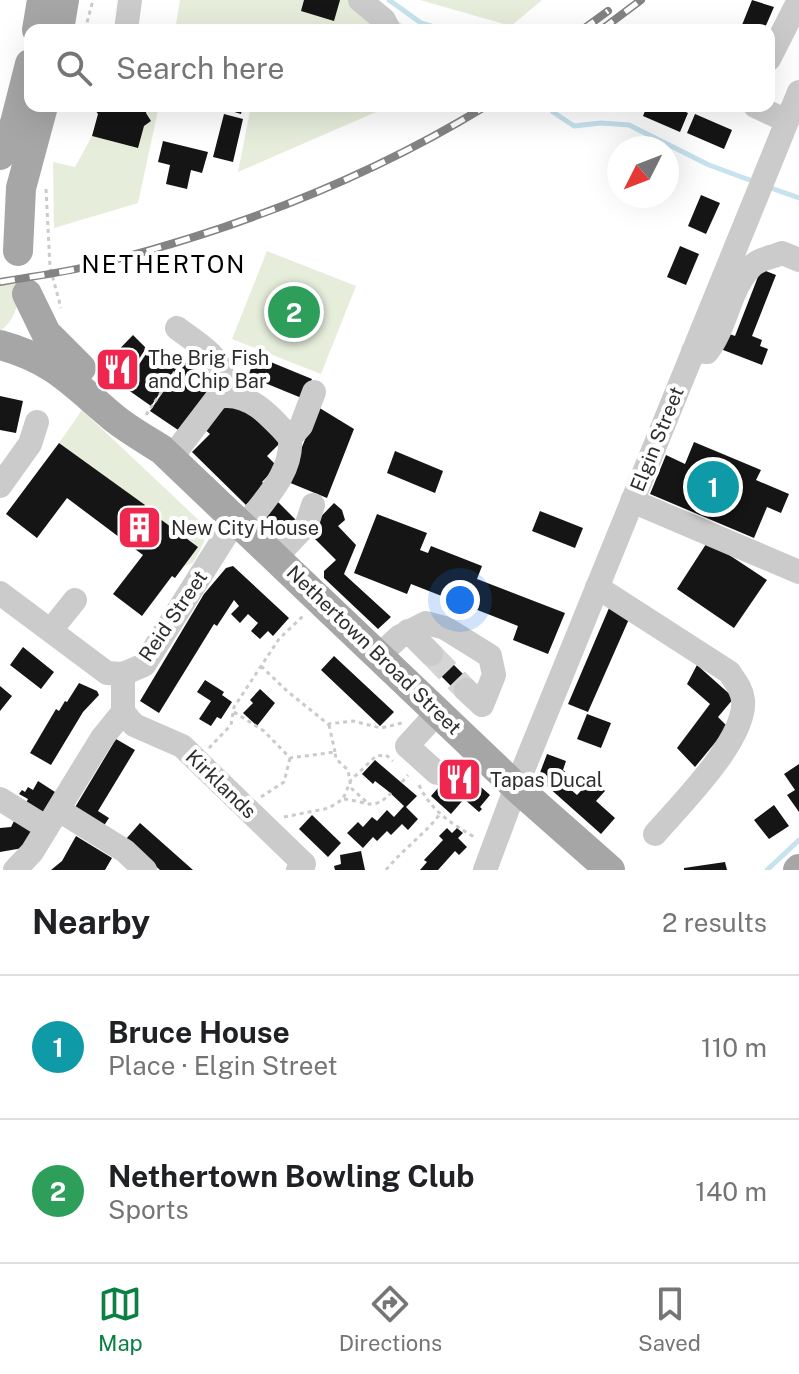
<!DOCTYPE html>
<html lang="en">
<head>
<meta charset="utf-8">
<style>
	:root { --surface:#fff; --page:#f6f6f6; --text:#202124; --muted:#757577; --line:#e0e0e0; --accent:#0b8043 }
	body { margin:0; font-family:"Public Sans",sans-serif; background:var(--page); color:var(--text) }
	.compass { position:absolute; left:607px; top:136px; width:72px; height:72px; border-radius:50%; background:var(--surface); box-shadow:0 8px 32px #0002; rotate:228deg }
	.you { position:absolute; left:460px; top:600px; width:28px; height:28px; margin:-20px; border:6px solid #fff; border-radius:50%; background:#1a73e8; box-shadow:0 0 0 12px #1a73e833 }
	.badge { display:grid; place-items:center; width:52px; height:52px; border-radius:50%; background:var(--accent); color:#fff; font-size:26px; font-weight:700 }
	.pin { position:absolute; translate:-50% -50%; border:4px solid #fff; box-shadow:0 2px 8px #0006 }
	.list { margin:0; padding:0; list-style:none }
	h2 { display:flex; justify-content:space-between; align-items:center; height:104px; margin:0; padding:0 32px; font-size:34px }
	h2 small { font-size:26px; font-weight:400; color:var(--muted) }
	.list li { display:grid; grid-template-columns:52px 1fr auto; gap:24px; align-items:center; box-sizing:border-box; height:144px; padding:0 32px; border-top:2px solid var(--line) }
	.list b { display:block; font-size:30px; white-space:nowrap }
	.list p { margin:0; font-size:26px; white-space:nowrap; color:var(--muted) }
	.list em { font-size:26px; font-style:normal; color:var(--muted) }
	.icon { flex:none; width:44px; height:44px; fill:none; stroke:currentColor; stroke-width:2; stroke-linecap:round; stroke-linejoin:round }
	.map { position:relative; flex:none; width:799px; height:870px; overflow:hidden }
	.search { position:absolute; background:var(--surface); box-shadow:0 8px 32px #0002; left:24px; right:24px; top:24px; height:88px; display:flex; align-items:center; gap:20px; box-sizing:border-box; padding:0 28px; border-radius:16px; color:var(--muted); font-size:30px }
	.sheet { height:392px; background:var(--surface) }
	nav { display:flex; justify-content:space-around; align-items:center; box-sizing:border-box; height:112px; border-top:2px solid var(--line); background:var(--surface); font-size:22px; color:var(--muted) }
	nav a { display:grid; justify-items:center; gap:4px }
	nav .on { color:var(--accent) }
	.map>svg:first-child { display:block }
	.green { fill:#e6eddb }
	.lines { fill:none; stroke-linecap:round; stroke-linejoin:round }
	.stream { stroke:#c6e3ee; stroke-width:5 }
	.building { fill:#151515 }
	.minor-tunnel { stroke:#d5d5d5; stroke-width:24; stroke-dasharray:24 12; stroke-linecap:butt }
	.path { stroke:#cbcbcb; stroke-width:3; stroke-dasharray:4 4; stroke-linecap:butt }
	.minor { stroke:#cbcbcb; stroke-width:24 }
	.major { stroke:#a6a6a6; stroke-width:30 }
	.rail-casing { stroke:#838383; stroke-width:8 }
	.rail { stroke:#fff; stroke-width:5; stroke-dasharray:15; stroke-linecap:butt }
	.labels { text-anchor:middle; stroke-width:8; stroke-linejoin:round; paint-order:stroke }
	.poi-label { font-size:20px; fill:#2e2e2e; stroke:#fff; text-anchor:start }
	.street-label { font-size:20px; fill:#2e2e2e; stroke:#fff }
	.quarter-label { font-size:24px; letter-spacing:2px; fill:#000; stroke:#fff }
</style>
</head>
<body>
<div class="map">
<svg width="799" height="870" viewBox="0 0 799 870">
	<rect width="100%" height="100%" fill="#fff"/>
	<!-- green -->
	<path class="green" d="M180 0H373L409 30H175Z
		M420 0H542L511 26Z
		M148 106H159L138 203 54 228 53 162 75 167 92 136 137 148 144 126 151 121 146 113Z
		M251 106H390L238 172Z
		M267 251 356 286 321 374 232 339Z
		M18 282C20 300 16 320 0 331V285Z
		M82 410 205 526 204 542 193 563 184 566 198 547 144 507V505L59 443Z"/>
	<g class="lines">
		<!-- stream -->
		<path class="stream" d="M389 0 421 23 444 30
			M553 112 574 126 601 123 629 125 709 165 755 182
			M768 187 799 198
			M767 870 799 840"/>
	</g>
	<!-- building -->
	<path class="building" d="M304 0H340L334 21 301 11Z
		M752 0 774 7 764 30H740Z
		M92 106H148L146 113 151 121 144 126 138 148 92 136 98 114Z
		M222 106H243L241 114 221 108Z
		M647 106H673L688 113 680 132 643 116Z
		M224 114 243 119 233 162 213 157Z
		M695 114 732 130 724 149 687 133Z
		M163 141 208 152 202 173 191 170 187 189 166 184 170 165 158 162Z
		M701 195 720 203 706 234 688 226Z
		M680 246 699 254 686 285 667 277Z
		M761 269 776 275 752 336 762 340 760 346 768 349 762 365 718 348 724 332 735 336Z
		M133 335 146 348 123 384 103 366Z
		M148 351 166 364 172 356 181 362 151 406 124 387Z
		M256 356 312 379 304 399 248 376Z
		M184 361 197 370 190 380 211 394 184 434 150 411Z
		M0 396 23 401 16 433 0 430Z
		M232 397 280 443 267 456 277 466 262 482 265 485 246 505 192 452 210 434 203 428Z
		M318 407 354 429 327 498 288 482Z
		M694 442 761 470 756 480 789 494 781 513 767 507 754 538 650 494 666 455 685 464Z
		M59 443 145 505 144 507 198 547 175 578 172 576 142 616 113 594 143 555 67 498 37 538 6 514Z
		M395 451 443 471 435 493 387 473Z
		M278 502 297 521 282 537 264 517Z
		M334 503 342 510 345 520 338 526 356 545 344 574 391 617 378 629 324 578V571L336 560 307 531Z
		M540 511 583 528 575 548 532 531Z
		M377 514 427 533 420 550 428 553 431 546 482 566 477 579 565 613 548 654 513 640 518 626 411 584 407 594 354 573Z
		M708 541 767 580 734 628 677 589Z
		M233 566 289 618 273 636 268 631 260 639 251 631 258 623 248 614 240 623 231 614 239 606 234 600 217 626 214 624 159 713 140 701 204 594 226 568Z
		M612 601 633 610 588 712 568 704Z
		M23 647 54 672 41 689 10 665Z
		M437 648 473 684 461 696 425 660Z
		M334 656 394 712 380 726 321 670Z
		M697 665 734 698 718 717 728 727 695 767 677 748 710 704 687 684Z
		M205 680 224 692 222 695 232 702 221 719 217 717 211 726 199 719 211 701 197 692Z
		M79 683 97 691 99 695 83 712 51 765 30 753 56 709 59 711 65 701 67 702Z
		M0 686 12 696 0 711Z
		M260 689 275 703 257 726 243 713 253 703 250 700Z
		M587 714 611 723 601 748 577 739Z
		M116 739 135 750 98 811 109 818 103 827 74 809Z
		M547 754 566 761 563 770 568 774 561 781 577 795 592 779 605 791 596 801 615 818 601 834 538 778Z
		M375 760 417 796 406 807 418 819 408 830 402 824 391 835 387 831 377 841 373 837 363 848 347 833 358 822 363 827 372 817 377 821 387 810 394 817 404 806 388 791 375 781 373 784 362 774Z
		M799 764V812L787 795 795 790 784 774Z
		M457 766 490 795 480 807 482 809 479 812 464 799 451 814 431 796Z
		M38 781 55 792 43 813 26 803 28 799 19 794 22 790 25 792 28 787 33 790Z
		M774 805 789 826 769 839 754 820Z
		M312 815 341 843 328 857 299 829Z
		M16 817 35 828 23 848 0 852V828L11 827Z
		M140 823 193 870H160L126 839Z
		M447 828 452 833 457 828 463 833 458 838 467 847 459 855 455 851 438 870H420L427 862 424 860 443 840 439 836Z
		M76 836 112 858 105 870H51L62 861Z
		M361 851 365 870H335L334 866 341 864 340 855Z
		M725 862 727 870H684V868Z"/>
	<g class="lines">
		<!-- minor-tunnel -->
		<path class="minor-tunnel" d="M431 654 466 690"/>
		<!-- path -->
		<path class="path" d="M85 30 93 0
			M46 189 50 267 61 308
			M146 415 184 358
			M261 666 287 691 328 724 353 721 381 728 402 723
			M234 712 264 731 290 758 335 752 336 759 348 770 351 788 370 805
			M329 725 335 752
			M209 748 231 725 234 707 279 639 303 616
			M402 782 408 775
			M419 785C431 811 452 824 476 838
			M261 797 284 782 290 758
			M344 799C366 801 373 812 391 793
			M284 817 329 808 343 799 351 780 376 756 386 755 393 761
			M386 870C403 849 424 835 440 814"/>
		<!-- minor -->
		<path class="minor" d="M360 0 384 20 389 30
			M126 30 130 0
			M769 59 799 0
			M755 106 787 121
			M693 351 707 352C727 327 729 288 752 266 759 259 773 257 782 253L799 260
			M217 397C248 390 271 416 290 438 293 473 264 500 244 527
			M290 438 301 426 314 392
			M171 458 223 390C227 357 200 346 177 328
			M0 486 30 444 37 422
			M632 501 799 572
			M276 557 307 524 313 505
			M597 587 729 672C735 681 742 689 743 700 747 739 680 805 655 834
			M0 593 107 673 123 674
			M51 630 75 600
			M408 631 431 654
			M380 655 399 637 426 623 445 628 490 656 494 675 482 705 466 690
			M123 712 134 725 182 746 304 864 298 870
			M437 773 407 746 438 712
			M0 799 47 828
			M59 810 125 851 145 870
			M15 870 32 852 102 738 123 712V674L144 665 236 519
			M485 870 516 787 799 92"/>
		<!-- major -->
		<path class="major" d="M37 30 42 0
			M59 30 64 0
			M0 155 15 123 30 64
			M18 251 21 188 43 106
			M27 294 46 333 81 368
			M0 345C55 360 73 384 114 418 129 430 145 439 161 449L516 787 610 870
			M798 870 799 869"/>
		<defs>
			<path id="rail" d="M582 30 608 11
				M601 30 641 0
				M0 282C34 276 69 272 102 263 237 229 368 178 486 106"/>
		</defs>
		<!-- rail casing -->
		<use href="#rail" class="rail-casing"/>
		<!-- rail -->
		<use href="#rail" class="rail"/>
	</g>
	<!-- icons -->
	<defs>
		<symbol id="restaurant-square" viewBox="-11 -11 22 22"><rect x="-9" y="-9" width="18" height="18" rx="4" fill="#ef264d" stroke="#fff"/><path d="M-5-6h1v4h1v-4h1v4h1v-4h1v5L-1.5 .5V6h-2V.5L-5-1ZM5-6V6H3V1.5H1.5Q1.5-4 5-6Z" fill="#fff"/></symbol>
		<symbol id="building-square" viewBox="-11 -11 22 22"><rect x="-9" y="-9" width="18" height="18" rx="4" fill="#ef264d" stroke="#fff"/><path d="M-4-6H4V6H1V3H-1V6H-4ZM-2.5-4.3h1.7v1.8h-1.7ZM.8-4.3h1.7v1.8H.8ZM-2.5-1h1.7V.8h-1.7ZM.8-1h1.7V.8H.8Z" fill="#fff"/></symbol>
	</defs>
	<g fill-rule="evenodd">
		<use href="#restaurant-square" x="92" y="344" width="51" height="51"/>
		<use href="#building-square" x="114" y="502" width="51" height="51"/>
		<use href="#restaurant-square" x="434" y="754" width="51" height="51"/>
	</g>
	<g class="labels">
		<!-- poi labels -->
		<g class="poi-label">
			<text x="148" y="365">The Brig Fish<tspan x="148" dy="23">and Chip Bar</tspan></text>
			<text x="171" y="535">New City House</text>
			<text x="490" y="787">Tapas Ducal</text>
		</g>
		<!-- street labels -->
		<g class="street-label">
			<text transform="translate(657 439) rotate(-68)" y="7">Elgin Street</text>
			<text transform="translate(173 616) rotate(-56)" y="7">Reid Street</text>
			<text transform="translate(374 650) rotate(44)" y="7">Nethertown Broad Street</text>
			<text transform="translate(221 784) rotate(44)" y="7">Kirklands</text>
		</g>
		<!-- quarter labels -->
		<g class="quarter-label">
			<text x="164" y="273">NETHERTON</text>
		</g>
	</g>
</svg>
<svg class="compass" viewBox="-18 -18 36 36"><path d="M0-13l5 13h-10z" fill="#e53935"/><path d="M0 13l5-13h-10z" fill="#757577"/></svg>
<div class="you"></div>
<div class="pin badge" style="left:713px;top:487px;background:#0f9aa8">1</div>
<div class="pin badge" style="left:294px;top:312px;background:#2e9e5b">2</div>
<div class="search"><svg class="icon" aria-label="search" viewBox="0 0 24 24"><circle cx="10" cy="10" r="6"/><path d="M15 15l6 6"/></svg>Search here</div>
</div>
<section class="sheet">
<h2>Nearby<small>2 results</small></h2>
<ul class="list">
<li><span class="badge" style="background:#0f9aa8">1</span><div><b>Bruce House</b><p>Place · Elgin Street</p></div><em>110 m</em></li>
<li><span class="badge" style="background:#2e9e5b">2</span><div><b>Nethertown Bowling Club</b><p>Sports</p></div><em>140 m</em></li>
</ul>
</section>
<nav>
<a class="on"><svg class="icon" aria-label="map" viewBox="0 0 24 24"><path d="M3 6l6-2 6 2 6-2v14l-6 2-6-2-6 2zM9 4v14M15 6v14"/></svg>Map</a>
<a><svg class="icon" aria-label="directions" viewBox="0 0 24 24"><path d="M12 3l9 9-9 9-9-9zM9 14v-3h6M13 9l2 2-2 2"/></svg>Directions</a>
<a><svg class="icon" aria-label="saved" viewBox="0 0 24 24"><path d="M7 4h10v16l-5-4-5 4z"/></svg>Saved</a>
</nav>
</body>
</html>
